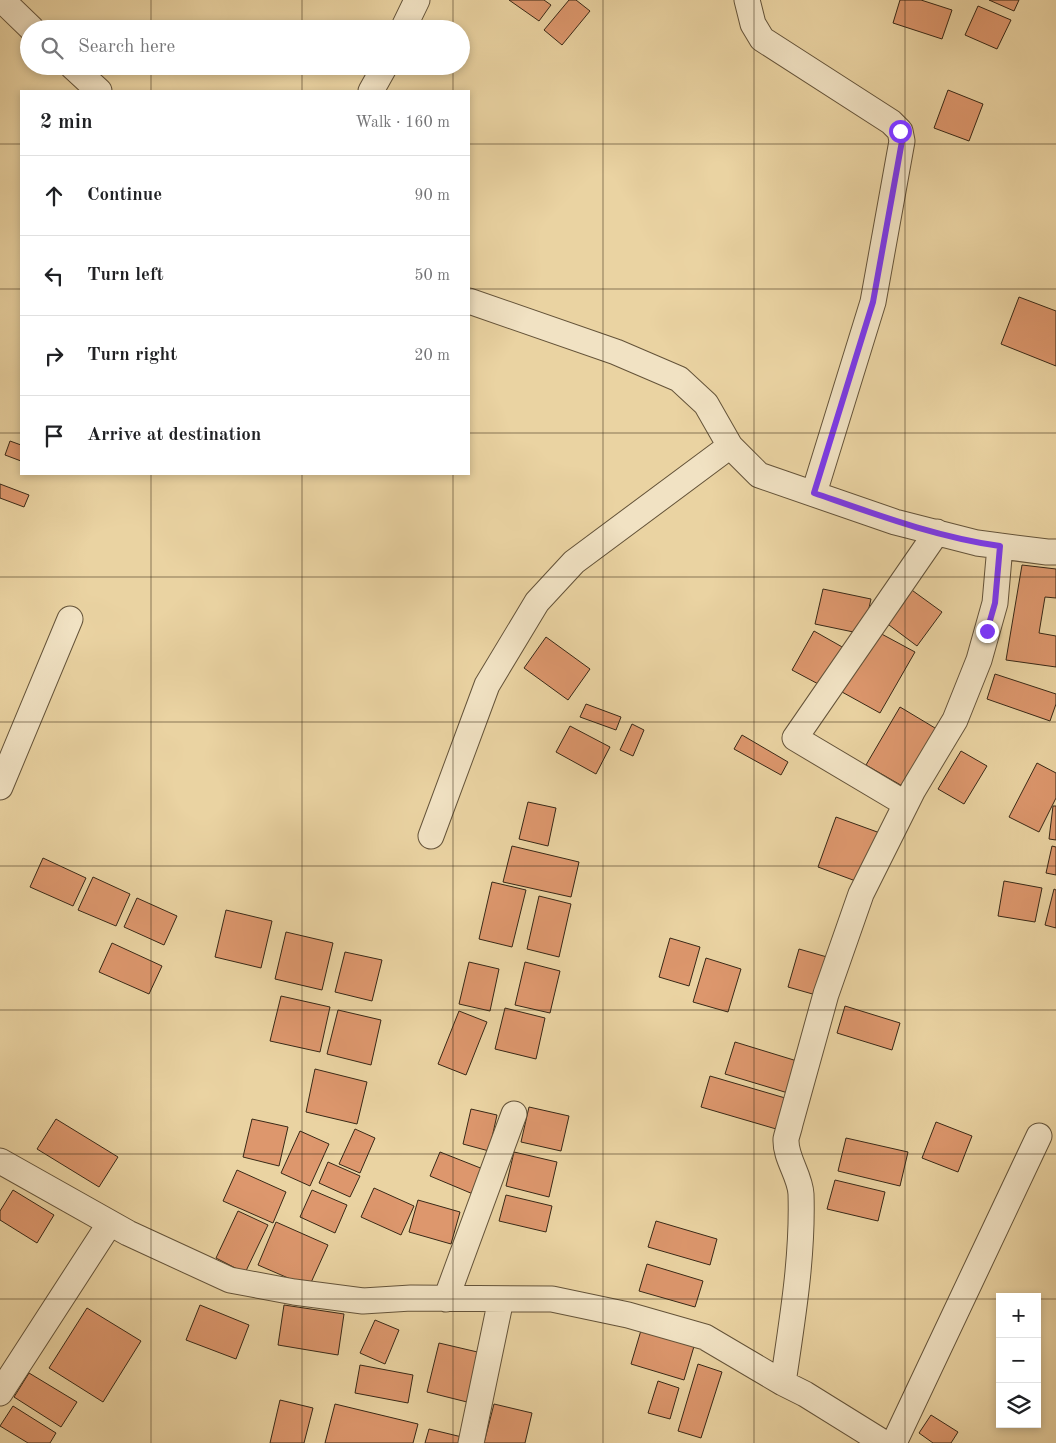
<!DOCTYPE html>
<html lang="en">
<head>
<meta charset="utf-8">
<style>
	:root { --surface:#fff; --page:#f2f2f2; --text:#202124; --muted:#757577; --line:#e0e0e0 }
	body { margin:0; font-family:"Old Standard TT",serif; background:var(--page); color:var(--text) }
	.controls { position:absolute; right:15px; bottom:15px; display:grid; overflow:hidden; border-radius:0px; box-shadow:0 2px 8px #0003 }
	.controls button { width:45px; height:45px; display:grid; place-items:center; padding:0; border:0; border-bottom:1px solid var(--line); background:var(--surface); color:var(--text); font:25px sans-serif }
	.stop { position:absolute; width:15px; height:15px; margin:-11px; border:4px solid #7c3aed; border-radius:50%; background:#fff }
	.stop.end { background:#7c3aed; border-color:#fff; box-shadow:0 1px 5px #0008 }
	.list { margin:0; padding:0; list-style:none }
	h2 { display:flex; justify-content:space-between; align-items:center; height:65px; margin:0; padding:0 20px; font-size:21px }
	h2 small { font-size:16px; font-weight:400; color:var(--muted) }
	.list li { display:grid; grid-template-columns:32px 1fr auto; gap:15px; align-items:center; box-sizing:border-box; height:80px; padding:0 20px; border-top:1px solid var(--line) }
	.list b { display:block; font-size:19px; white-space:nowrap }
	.list em { font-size:16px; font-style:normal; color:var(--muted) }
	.icon { flex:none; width:28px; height:28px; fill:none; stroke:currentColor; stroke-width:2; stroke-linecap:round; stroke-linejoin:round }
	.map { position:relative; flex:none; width:1056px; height:1443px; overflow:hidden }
	.search { position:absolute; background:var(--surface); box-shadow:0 2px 8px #0003; left:20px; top:20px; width:450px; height:55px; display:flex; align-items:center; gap:12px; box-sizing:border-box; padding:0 18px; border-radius:28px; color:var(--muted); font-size:19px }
	.panel { position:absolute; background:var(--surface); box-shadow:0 2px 8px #0003; left:20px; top:90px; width:450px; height:385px; border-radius:0px }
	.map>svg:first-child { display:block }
	.building { fill:#dd976d; stroke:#382816 }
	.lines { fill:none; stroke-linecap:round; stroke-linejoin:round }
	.minor-casing { stroke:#645339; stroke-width:27 }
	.minor { stroke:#f1e2c3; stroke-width:25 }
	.route { stroke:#7c3aed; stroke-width:6 }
	.grid { fill:none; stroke:#382816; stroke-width:1; stroke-opacity:0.55 }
</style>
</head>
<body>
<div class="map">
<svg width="1056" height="1443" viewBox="0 0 1056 1443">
	<rect width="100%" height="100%" fill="#ead3a2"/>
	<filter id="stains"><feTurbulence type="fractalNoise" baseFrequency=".004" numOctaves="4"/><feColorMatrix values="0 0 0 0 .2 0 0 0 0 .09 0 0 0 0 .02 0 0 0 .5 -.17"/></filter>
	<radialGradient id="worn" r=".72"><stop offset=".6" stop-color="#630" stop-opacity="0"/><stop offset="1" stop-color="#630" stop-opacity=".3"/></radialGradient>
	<!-- building -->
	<path class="building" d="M509 0H544L551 5 539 21Z
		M569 0H576L590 11 562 45 544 30Z
		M900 0H921L952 10 942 39 893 23Z
		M989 0H1019L1014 11Z
		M978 6 1011 20 997 49 965 35Z
		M948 90 983 104 969 141 934 128Z
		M1019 297 1056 311V366L1001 344Z
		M10 441 21 445V461L5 455Z
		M0 484 29 495 24 507 0 498Z
		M1022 565 1056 569V598L1045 597 1039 633 1056 636V667L1006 660Z
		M909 588 942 612 917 646 885 622Z
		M823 589 871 599 863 634 815 624Z
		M814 631 844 648 822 686 792 670Z
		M876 631 915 652 880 713 842 692Z
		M546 637 590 669 568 700 524 668Z
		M995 674 1056 694V704L1050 721 987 699Z
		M586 704 621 717 616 730 580 717Z
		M900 707 945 734 911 791 866 765Z
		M632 724 644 730 633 756 620 750Z
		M570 726 610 747 596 774 556 752Z
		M742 735 788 762 781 775 734 749Z
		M961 751 987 766 964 804 938 789Z
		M1037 763 1056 773V798L1039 832 1009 817Z
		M528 802 556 808 548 846 519 839Z
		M1053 806H1056V840L1049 839Z
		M836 817 880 833 861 883 818 867Z
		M512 846 579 862 571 897 503 882Z
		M1052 846 1056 847V875L1046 873Z
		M43 858 86 878 73 906 30 887Z
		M93 877 130 894 116 926 78 910Z
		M1004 881 1042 888 1035 922 998 916Z
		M492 882 526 890 512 947 479 939Z
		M1054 889 1056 890V928L1045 925Z
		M539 896 571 904 559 957 527 949Z
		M137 898 177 916 164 945 124 927Z
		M226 910 272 921 261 968 215 957Z
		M286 932 333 943 322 990 275 979Z
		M670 938 700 947 689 986 659 977Z
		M112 943 162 966 149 994 99 972Z
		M799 949 834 959 823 997 788 987Z
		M345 952 382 960 372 1001 335 992Z
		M706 958 741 969 728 1012 693 1002Z
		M469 962 499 969 490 1011 459 1004Z
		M525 962 560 971 550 1013 515 1005Z
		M281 996 330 1007 320 1052 270 1041Z
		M845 1006 900 1023 892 1050 837 1033Z
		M505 1008 545 1018 536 1059 495 1049Z
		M338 1010 381 1020 371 1065 327 1054Z
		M459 1011 487 1022 466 1075 438 1064Z
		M735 1042 797 1061 788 1093 725 1074Z
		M315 1069 367 1082 357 1124 306 1112Z
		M710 1076 792 1100 783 1131 701 1107Z
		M529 1107 569 1116 561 1151 521 1142Z
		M471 1109 497 1115 489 1151 463 1144Z
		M56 1119 118 1157 99 1187 37 1149Z
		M252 1119 288 1127 279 1166 243 1157Z
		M936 1122 972 1136 958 1172 922 1158Z
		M355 1129 375 1138 360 1173 339 1164Z
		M300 1131 329 1144 310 1186 281 1173Z
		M846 1138 908 1152 900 1186 838 1171Z
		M440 1152 483 1169 473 1194 430 1176Z
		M514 1152 557 1162 549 1197 506 1186Z
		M328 1162 360 1176 350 1197 319 1183Z
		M237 1170 286 1192 273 1223 223 1201Z
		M835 1180 885 1192 878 1221 827 1209Z
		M374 1188 414 1206 401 1235 361 1217Z
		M13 1190 54 1215 37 1243 0 1220V1211Z
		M312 1190 347 1205 335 1233 300 1217Z
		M506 1195 552 1206 546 1232 499 1221Z
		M418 1200 460 1212 451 1244 409 1232Z
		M238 1211 268 1225 245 1273 216 1258Z
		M656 1221 717 1239 710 1265 648 1247Z
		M276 1222 328 1245 309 1287 258 1265Z
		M647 1264 703 1281 695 1307 639 1291Z
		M200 1305 249 1325 236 1359 186 1340Z
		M284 1305 344 1314 338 1355 278 1345Z
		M87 1308 141 1341 103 1402 49 1368Z
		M375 1320 399 1330 385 1364 360 1353Z
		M642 1327 695 1343 684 1380 631 1364Z
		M439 1343 486 1354 475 1404 427 1392Z
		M698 1364 722 1372 701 1438 678 1431Z
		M360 1365 413 1375 408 1403 355 1393Z
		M29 1373 77 1402 61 1427 14 1397Z
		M658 1381 679 1388 670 1419 648 1413Z
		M280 1400 313 1408 304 1443H270Z
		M335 1404 418 1424 413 1443H325Z
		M494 1404 532 1413 525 1443H484Z
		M13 1406 56 1433 50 1443H28L0 1426Z
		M931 1415 958 1432 951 1443H933L919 1433Z
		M429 1429 466 1438 465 1443H425Z"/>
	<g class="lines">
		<defs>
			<path id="minor" d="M2 0 32 29
				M747 0 753 24 762 39 891 122 900 131 902 141 873 302 814 493
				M403 29 417 0
				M72 66 99 91
				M371 91 385 66
				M469 301 616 352 679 379 706 404 730 446 759 475 895 522 977 543 1047 552H1056
				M0 787 70 619
				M906 804 795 738 937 532
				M431 836 487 685 537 602 574 562 730 446
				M0 1161 128 1233 230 1280 294 1292 363 1301 411 1298 552 1299 628 1315 705 1337 783 1383 805 1394 884 1443
				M446 1299 514 1114
				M783 1383C792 1321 803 1258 801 1194 800 1175 785 1158 786 1139 787 1134 789 1129 790 1124L826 994 861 894 913 790 955 720 979 660 995 603 1000 546
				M0 1393 110 1223
				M471 1443 501 1299
				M894 1443 1039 1136"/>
		</defs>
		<!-- minor casing -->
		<use href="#minor" class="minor-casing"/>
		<!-- minor -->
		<use href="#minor" class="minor"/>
	</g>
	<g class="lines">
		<!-- route -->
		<path class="route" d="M900 131 902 141 873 302 814 493C875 514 936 537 1000 546L995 603 987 631"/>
	</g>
	<!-- grid -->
	<path class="grid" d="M151 0V29M302 0V29M453 0V29M603 0V1443M754 0V1443M905 0V1443M151 66V91M302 66V91M453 66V91M0 144H21M469 144H1056M0 289H21M469 289H1056M0 433H21M469 433H1056M151 474V1443M302 474V1443M453 474V1443M0 577H1056M0 722H1056M0 866H1056M0 1010H1056M0 1154H1056M0 1299H1000M1037 1299H1056"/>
	<rect width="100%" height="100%" filter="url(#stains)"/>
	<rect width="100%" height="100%" fill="url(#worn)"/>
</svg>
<div class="controls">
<button>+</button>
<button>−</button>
<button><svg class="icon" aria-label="layers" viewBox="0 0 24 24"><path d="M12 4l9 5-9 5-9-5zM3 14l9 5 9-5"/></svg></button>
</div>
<div class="stop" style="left:900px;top:131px"></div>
<div class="stop end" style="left:987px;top:631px"></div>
<div class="search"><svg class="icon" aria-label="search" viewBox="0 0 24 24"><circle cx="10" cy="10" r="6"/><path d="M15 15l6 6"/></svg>Search here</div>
<section class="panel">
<h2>2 min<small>Walk · 160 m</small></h2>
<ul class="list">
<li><svg class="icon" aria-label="ahead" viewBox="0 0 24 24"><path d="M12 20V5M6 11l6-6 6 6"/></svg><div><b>Continue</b></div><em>90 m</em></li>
<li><svg class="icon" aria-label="left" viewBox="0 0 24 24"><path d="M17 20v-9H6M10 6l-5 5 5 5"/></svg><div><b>Turn left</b></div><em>50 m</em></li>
<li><svg class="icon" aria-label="right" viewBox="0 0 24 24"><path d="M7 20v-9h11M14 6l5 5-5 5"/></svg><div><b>Turn right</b></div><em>20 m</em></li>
<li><svg class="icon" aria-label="arrive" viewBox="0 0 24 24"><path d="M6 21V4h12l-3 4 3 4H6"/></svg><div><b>Arrive at destination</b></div></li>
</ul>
</section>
</div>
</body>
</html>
